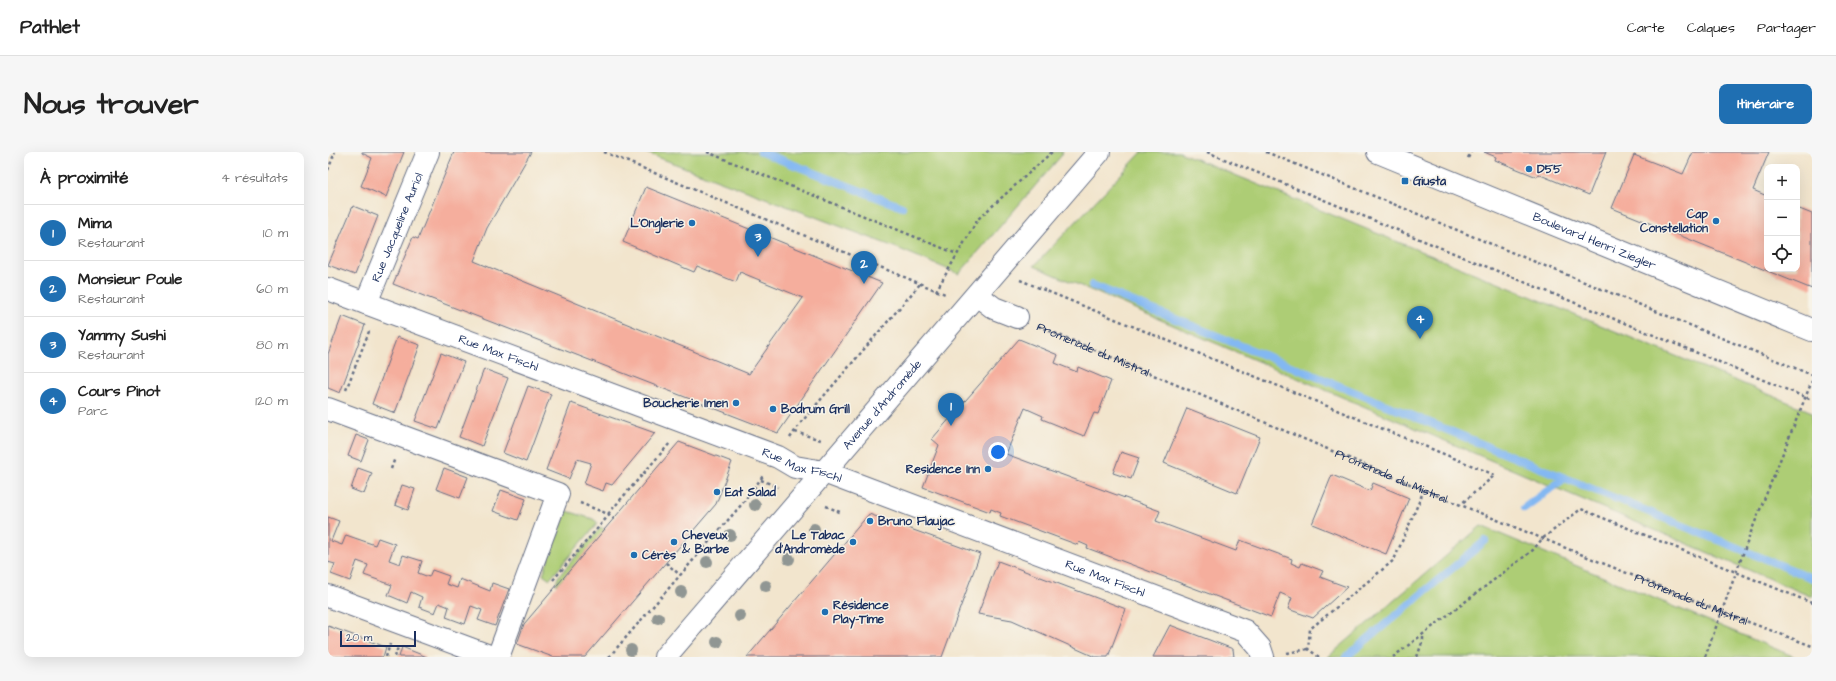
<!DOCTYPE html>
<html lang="fr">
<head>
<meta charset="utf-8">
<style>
	:root { --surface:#fff; --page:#f6f6f6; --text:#222; --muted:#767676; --line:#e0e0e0; --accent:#1f6fb2 }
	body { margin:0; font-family:"Architects Daughter",sans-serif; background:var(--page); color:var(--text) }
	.controls { position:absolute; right:12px; top:12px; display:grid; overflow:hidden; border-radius:8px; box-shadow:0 4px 16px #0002 }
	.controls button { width:36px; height:36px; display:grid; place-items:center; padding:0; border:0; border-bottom:1px solid var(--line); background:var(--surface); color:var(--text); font:20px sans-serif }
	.scale { position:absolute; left:12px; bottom:10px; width:76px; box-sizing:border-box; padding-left:4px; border:2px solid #1b2f5e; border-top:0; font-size:11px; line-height:14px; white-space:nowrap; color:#1b2f5e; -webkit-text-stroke:3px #f7f3e8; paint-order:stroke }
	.you { position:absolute; left:670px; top:300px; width:14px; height:14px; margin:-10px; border:3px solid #fff; border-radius:50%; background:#1a73e8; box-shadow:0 0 0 6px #1a73e833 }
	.badge { display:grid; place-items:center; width:26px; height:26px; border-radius:50%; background:var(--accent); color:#fff; font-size:13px; font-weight:700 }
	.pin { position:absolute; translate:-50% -33px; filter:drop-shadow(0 1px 2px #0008) }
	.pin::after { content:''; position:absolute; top:21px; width:14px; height:12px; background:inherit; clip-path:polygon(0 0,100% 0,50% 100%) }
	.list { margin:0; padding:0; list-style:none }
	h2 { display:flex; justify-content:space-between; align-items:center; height:52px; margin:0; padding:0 16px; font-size:17px }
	h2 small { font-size:13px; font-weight:400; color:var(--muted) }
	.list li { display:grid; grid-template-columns:26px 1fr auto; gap:12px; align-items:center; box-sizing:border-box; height:56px; padding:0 16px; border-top:1px solid var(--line) }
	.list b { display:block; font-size:15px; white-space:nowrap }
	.list p { margin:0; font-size:13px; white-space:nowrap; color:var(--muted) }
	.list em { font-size:13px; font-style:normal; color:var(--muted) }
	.icon { flex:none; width:22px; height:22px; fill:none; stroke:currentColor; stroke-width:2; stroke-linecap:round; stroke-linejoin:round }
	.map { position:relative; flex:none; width:1484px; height:505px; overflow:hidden; border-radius:8px }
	header { display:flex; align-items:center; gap:24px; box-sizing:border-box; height:56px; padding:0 20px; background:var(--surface); border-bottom:1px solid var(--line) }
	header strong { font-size:19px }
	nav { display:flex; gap:22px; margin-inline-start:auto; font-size:14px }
	.intro { display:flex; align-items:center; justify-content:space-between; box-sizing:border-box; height:96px; padding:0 24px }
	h1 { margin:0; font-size:28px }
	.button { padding:10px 18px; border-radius:8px; background:var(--accent); color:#fff; font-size:14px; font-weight:700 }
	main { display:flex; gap:24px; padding:0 24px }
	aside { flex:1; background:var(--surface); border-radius:8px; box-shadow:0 4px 16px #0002 }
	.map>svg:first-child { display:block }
	.green { fill:#adcd75; stroke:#647e6a }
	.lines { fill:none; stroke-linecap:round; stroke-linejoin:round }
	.stream { stroke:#83b8f2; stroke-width:8 }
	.building { fill:#f5ae9d }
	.minor-casing { stroke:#666f85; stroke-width:24 }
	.path { stroke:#666f85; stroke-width:2.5; stroke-dasharray:3 3; stroke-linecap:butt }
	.minor { stroke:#fff; stroke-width:22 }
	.tree { fill:#909693 }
	.poi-dot { fill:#1f6fb2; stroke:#f7f3e8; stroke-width:1.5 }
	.labels { text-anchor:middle; stroke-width:3; stroke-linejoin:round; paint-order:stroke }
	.poi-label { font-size:12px; font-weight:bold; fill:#1b2f5e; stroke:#f7f3e8; text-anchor:start }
	.street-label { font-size:12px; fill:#1b2f5e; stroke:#f7f3e8 }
</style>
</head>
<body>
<header>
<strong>Pathlet</strong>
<nav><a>Carte</a><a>Calques</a><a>Partager</a></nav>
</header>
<div class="intro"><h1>Nous trouver</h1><a class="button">Itinéraire</a></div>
<main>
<aside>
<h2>À proximité<small>4 résultats</small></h2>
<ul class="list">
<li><span class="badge">1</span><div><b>Mima</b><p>Restaurant</p></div><em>10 m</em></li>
<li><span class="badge">2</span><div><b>Monsieur Poule</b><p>Restaurant</p></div><em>60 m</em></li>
<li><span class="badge">3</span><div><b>Yammy Sushi</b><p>Restaurant</p></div><em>80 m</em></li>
<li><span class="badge">4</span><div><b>Cours Pinot</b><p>Parc</p></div><em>120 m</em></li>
</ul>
</aside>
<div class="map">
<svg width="1484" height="505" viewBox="0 0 1484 505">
	<rect width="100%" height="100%" fill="#f7f3e8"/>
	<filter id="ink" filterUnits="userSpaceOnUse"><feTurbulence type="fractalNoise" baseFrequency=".025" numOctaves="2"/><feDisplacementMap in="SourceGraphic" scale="8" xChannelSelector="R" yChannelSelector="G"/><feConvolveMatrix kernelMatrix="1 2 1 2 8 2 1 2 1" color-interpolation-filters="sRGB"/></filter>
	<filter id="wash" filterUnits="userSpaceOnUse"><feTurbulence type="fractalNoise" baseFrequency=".012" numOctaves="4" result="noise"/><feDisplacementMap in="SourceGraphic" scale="16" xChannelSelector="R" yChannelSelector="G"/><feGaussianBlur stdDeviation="0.9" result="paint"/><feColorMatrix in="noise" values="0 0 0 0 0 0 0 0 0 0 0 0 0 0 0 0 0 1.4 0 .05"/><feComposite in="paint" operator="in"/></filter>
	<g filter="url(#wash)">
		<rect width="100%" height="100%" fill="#f2e5cd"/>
		<!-- green -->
		<path class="green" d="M316 0H735L733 4 631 122 569 96Z
			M814 0H851L1484 260V445L706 114Z
			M239 359 265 367 270 371 222 427 215 422Z
			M1153 374 1467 505H1000Z
			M273 375 277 378 229 433 228 432 230 425Z"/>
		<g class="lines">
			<!-- stream -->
			<path class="stream" d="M433 0 574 55
				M764 133 1237 326
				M1196 356 1237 326 1484 426
				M1018 505 1157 389"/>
		</g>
		<g id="blocks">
			<!-- building -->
			<path class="building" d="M34 0H76L58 45 33 34 44 6 34 1Z
				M126 0H203L159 76 146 109 421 222 475 146 412 120 408 130 369 114 366 120 295 90 318 35 554 131 450 281 65 132 85 85 90 87Z
				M1156 0H1278L1261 43 1210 22 1209 25 1167 8 1168 5Z
				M1365 0H1441L1425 38 1439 44V117H1469V56L1484 62V137L1284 56 1306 3 1355 22Z
				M25 54 50 64 27 123 0 113Z
				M14 164 37 173 12 241 0 236V202Z
				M69 185 92 193 67 261 44 252Z
				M691 187 730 203 727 211 749 220 750 215 783 229 770 262 766 261 756 284 714 267 715 264 697 256 678 302 832 359 828 369 908 399 912 388 964 407 963 411 972 415 974 411 995 419 992 425 1019 435 985 466 960 457 964 446 952 441 943 465 759 396 760 394 751 390 750 393 672 364 673 361 663 357 662 360 595 335 611 293 604 287Z
				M113 201 136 210 110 277 87 269Z
				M156 217 180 226 154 294 131 285Z
				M200 234 223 242 198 310 175 301Z
				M243 251 327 281 284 333 278 331 275 339 256 332 263 311 249 307 241 327 218 318Z
				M859 256 932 285 909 341 836 311Z
				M28 283 41 288 33 309 20 304Z
				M351 290 404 310 388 352 257 505H225L189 492 196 472Z
				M793 300 811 306 803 327 785 321Z
				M30 316 44 321 36 342 23 337Z
				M116 316 140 325 132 346 108 337Z
				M1004 323 1042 339 1045 331 1081 346 1058 402 984 372Z
				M74 333 87 337 80 358 67 353Z
				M173 338 198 347 190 368 165 359Z
				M541 362 652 402 614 505H419Z
				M0 365 11 369 3 389 14 393 18 383 47 393 50 386 67 392 61 408 72 412 75 403 94 409 90 421 101 425 104 418 121 424 118 432 129 436 132 427 162 439 164 431 181 437 167 474 150 468 154 458 143 454 137 472 118 465 121 455 111 451 107 461 91 455 94 445 83 440 79 451 60 443 64 433 36 423 40 413 29 409 22 429 3 422 7 412 0 410Z
				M670 409 798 457 780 505H767L684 468 650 462Z
				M842 473 905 497 906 505H825Z
				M0 474 58 495 55 505H0Z
				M74 495 99 505H71Z"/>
		</g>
	</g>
	<g filter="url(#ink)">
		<use href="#blocks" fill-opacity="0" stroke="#666f85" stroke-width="1"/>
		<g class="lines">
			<defs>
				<g id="minor">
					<path id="s2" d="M1050 0 1484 178"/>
					<path id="s3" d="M0 137 450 305 467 315 496 320 917 479 932 496 935 505"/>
					<path d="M649 143 666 156 689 165"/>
					<path id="s4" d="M38 151 100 0"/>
					<path d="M0 257 230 342 170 505"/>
					<path d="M0 444 164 505"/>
					<path id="s5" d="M337 505 771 0"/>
				</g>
			</defs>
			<!-- minor casing -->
			<use href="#minor" class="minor-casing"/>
			<!-- path -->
			<g class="path">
				<path d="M276 0 617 142"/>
				<path d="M379 0 629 102"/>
				<path d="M879 0 1484 248"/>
				<path d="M938 0 1484 223"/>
				<path d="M1140 6 1143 0"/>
				<path d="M0 18 7 0"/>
				<path d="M692 128 1167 323 1133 352"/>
				<path d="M608 139 650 67 724 0"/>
				<path id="s1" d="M710 174 1096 338 1394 460 1484 494"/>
				<path d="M18 238 42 177"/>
				<path d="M467 280 493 288"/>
				<path d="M462 286 471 273 592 132"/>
				<path d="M63 317 67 306"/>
				<path d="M433 328 450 335"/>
				<path d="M252 351 280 362 286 367"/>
				<path d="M498 354 514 361"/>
				<path d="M280 362 342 291"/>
				<path d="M338 411 352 423"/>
				<path d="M225 428 281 363"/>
				<path d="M959 501 980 497"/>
				<path d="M58 505 62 492"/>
				<path d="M67 505 70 495"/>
				<path d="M281 505 414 352 435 324"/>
				<path d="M991 505 980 497 982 477 1066 408 1096 338"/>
				<path d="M1065 505 1205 398 1214 387 1253 357 1484 451"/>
				<path d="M1089 505 1095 488V482"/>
				<path d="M1377 505 1423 380 1484 229"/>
			</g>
			<!-- minor -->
			<use href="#minor" class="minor"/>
		</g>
		<!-- trees -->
		<g class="tree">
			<circle cx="427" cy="353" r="6"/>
			<circle cx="486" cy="377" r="6"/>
			<circle cx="402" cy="383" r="6"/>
			<circle cx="461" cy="407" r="6"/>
			<circle cx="379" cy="410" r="6"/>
			<circle cx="438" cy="434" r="6"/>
			<circle cx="353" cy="440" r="6"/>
			<circle cx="412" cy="464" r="6"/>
			<circle cx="330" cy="466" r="6"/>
			<circle cx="389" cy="490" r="6"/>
			<circle cx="303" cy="498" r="6"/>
		</g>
	</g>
	<!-- markers -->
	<g class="poi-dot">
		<circle cx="1201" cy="17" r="4"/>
		<rect x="1073" y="25" width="8" height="8" rx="2"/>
		<circle cx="1388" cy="69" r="4"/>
		<circle cx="364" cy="71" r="4"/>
		<circle cx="408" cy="251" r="4"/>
		<circle cx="445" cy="257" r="4"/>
		<circle cx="660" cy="317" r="4"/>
		<circle cx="389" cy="340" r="4"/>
		<circle cx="542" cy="369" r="4"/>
		<circle cx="346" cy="390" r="4"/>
		<circle cx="525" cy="390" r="4"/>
		<circle cx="306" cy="403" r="4"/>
		<circle cx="497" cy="460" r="4"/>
	</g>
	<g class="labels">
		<!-- poi labels -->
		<g class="poi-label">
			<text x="1209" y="21">D55</text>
			<text x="1085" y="33">Giusta</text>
			<text x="1380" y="66" text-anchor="end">Cap<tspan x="1380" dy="14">Constellation</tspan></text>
			<text x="356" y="75" text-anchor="end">L'Onglerie</text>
			<text x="400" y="255" text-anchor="end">Boucherie Imen</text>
			<text x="453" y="261">Bodrum Grill</text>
			<text x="652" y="321" text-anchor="end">Residence Inn</text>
			<text x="397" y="344">Eat Salad</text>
			<text x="550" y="373">Bruno Flaujac</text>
			<text x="354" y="387">Cheveux<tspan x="354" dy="14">&amp; Barbe</tspan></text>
			<text x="517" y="387" text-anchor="end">Le Tabac<tspan x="517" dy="14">d'Andromède</tspan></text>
			<text x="314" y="407">Cérès</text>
			<text x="505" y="457">Résidence<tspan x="505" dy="14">Play-Time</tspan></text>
		</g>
		<!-- street labels -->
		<g class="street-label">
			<text dy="4" stroke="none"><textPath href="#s4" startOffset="82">Rue Jacqueline Auriol</textPath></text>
			<text dy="4" stroke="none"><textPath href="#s2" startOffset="234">Boulevard Henri Ziegler</textPath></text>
			<text dy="4" stroke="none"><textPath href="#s1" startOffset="60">Promenade du Mistral</textPath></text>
			<text dy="4" stroke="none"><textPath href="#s3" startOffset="182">Rue Max Fischl</textPath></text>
			<text dy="4" stroke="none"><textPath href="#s5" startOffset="333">Avenue d'Andromède</textPath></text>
			<text dy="4" stroke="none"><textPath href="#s3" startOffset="506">Rue Max Fischl</textPath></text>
			<text dy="4" stroke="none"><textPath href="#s1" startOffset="384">Promenade du Mistral</textPath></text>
			<text dy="4" stroke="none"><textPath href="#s3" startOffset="830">Rue Max Fischl</textPath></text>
			<text dy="4" stroke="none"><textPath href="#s1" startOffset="708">Promenade du Mistral</textPath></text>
		</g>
	</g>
</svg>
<div class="controls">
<button>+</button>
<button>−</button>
<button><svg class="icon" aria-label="locate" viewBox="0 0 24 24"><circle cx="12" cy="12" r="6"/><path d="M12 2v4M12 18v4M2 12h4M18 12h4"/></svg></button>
</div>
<div class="scale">20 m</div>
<div class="you"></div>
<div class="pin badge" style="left:623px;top:274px">1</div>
<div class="pin badge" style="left:536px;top:132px">2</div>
<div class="pin badge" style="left:430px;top:105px">3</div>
<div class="pin badge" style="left:1092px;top:187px">4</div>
</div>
</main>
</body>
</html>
